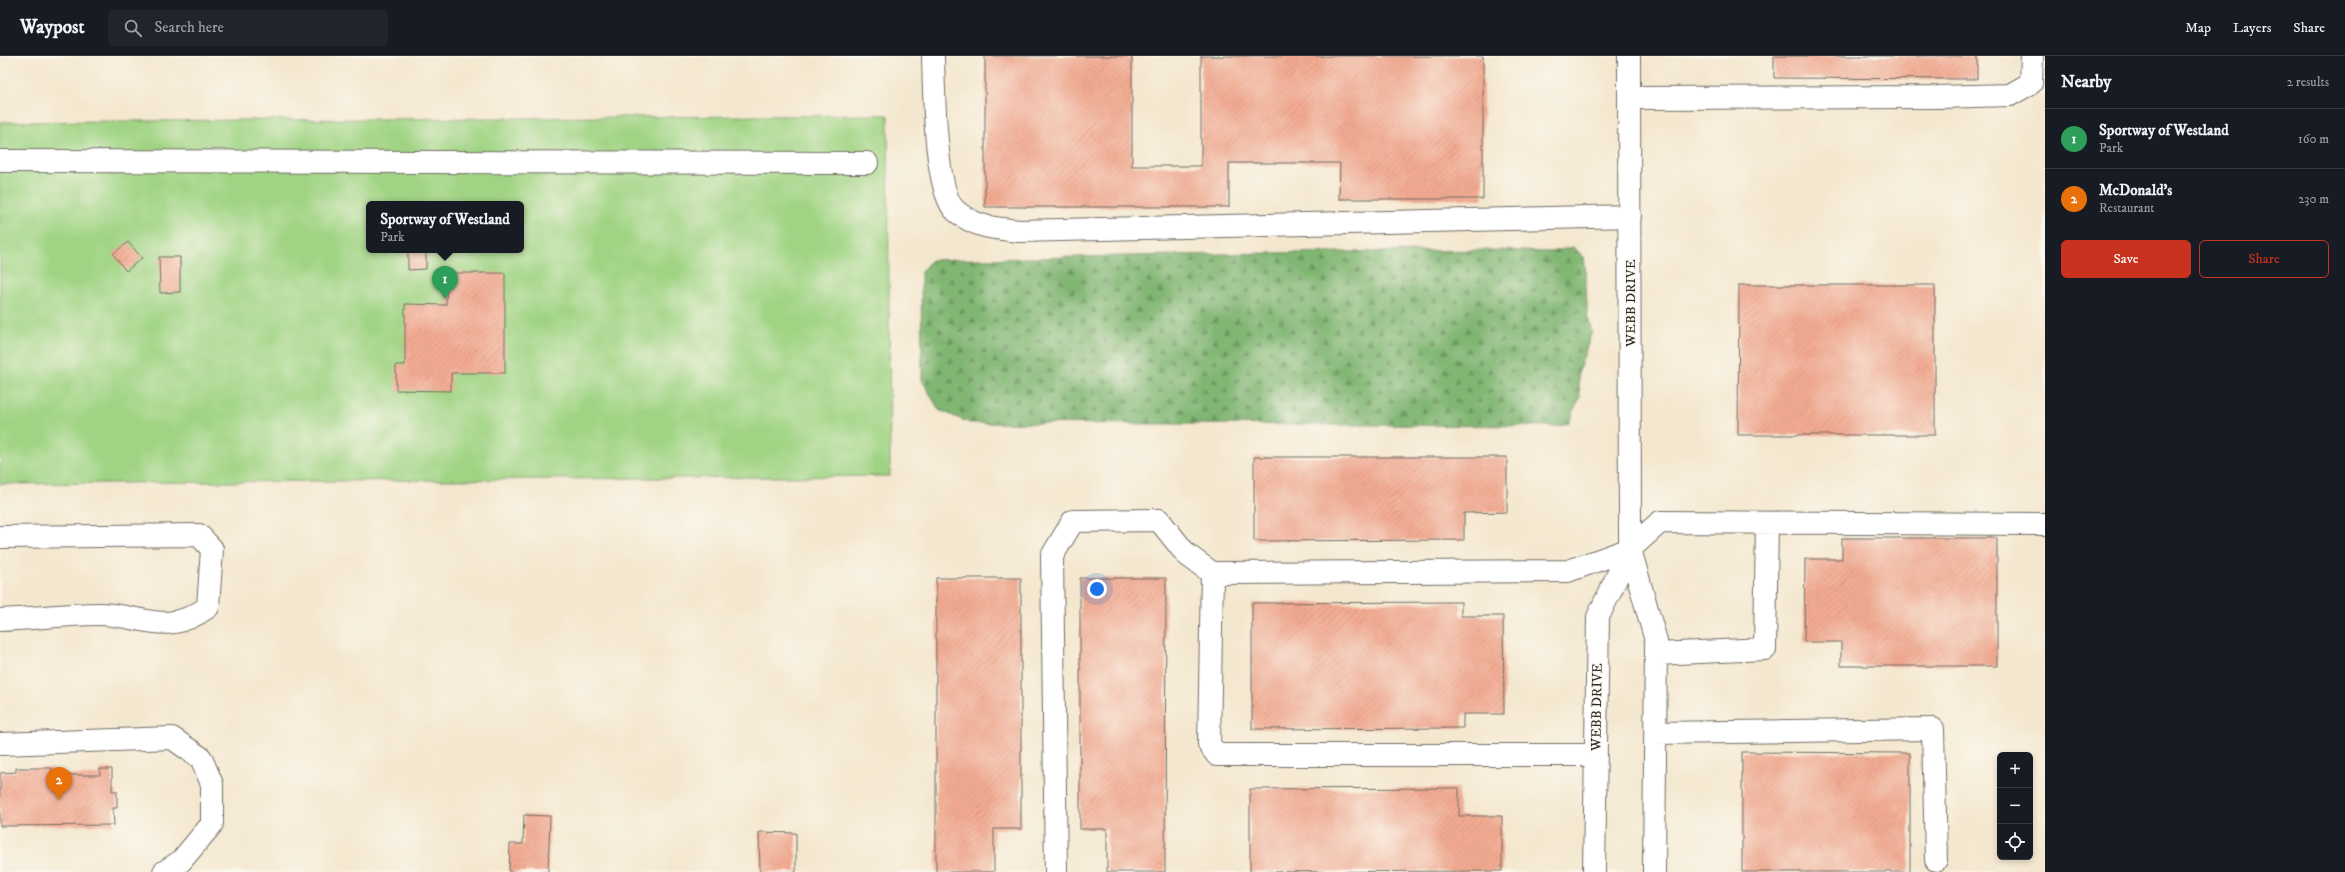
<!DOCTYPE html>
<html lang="en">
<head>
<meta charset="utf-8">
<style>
	:root { --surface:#171b24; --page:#20242c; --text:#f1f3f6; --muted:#9ea1a6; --line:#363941; --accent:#c8321e }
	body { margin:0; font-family:"IM FELL DW Pica",serif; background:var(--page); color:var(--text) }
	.controls { position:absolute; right:12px; bottom:12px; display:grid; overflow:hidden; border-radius:6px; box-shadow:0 2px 6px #0003 }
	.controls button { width:36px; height:36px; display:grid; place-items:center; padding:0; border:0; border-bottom:1px solid var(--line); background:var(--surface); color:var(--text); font:20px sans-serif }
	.you { position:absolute; left:1097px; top:533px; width:14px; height:14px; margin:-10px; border:3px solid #fff; border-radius:50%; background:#1a73e8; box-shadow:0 0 0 6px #1a73e833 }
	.badge { display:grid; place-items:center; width:26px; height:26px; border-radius:50%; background:var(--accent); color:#fff; font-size:13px; font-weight:700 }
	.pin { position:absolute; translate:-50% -33px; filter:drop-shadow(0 1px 2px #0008) }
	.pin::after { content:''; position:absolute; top:21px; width:14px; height:12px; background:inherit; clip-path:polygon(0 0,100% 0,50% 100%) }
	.popup { position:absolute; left:366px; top:145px; width:158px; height:52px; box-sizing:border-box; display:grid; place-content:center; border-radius:6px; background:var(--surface); filter:drop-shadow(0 1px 3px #0005); font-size:13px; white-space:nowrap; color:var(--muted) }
	.popup b { font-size:15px; color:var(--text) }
	.popup::after { content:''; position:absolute; left:50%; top:100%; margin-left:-8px; border:8px solid transparent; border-top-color:var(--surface) }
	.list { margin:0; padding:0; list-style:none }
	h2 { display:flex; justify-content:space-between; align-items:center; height:52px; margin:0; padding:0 16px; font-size:17px }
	h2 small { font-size:13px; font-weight:400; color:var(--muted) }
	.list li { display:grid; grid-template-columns:26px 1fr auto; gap:12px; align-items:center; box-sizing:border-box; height:60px; padding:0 16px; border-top:1px solid var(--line) }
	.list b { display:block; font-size:15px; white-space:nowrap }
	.list p { margin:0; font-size:13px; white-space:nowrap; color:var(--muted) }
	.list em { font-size:13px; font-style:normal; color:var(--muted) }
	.actions { display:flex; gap:8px; padding:12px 16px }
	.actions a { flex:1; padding:9px 0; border:1px solid var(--accent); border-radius:6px; text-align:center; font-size:14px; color:var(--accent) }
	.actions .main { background:var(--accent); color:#fff }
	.icon { flex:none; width:22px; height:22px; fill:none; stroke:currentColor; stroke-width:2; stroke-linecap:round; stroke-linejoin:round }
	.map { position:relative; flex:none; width:2045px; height:816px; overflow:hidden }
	header { display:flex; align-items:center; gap:24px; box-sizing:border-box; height:56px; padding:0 20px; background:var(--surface); border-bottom:1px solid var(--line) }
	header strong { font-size:19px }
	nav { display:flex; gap:22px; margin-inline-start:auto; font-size:14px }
	.search { width:280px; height:36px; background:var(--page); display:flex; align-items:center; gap:10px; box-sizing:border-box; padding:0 14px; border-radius:6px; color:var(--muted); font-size:15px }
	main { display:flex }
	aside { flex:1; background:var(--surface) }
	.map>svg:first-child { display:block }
	.forest { fill:url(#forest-firs); stroke:#56704e }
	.park { fill:#a0d484; stroke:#668058; fill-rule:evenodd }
	.building { fill:url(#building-hatch) }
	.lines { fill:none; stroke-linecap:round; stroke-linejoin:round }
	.minor-casing { stroke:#716d64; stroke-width:24 }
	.minor { stroke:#fff; stroke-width:22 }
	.labels { text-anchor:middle; stroke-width:3; stroke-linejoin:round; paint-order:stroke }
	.street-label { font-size:14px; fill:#2b2b2b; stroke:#fbf7ec }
</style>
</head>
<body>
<header>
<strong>Waypost</strong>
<div class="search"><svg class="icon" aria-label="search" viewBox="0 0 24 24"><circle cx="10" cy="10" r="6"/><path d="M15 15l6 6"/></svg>Search here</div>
<nav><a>Map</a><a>Layers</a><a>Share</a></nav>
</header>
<main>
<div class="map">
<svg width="2045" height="816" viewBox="0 0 2045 816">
	<defs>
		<pattern id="forest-firs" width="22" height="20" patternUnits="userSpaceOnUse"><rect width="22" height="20" fill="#80b672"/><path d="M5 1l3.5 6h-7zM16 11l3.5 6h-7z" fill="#69945e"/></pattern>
		<pattern id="building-hatch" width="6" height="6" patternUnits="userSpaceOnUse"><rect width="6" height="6" fill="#f3ab92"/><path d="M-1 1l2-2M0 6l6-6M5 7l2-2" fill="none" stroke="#d0937e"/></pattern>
	</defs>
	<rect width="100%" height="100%" fill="#fbf7ec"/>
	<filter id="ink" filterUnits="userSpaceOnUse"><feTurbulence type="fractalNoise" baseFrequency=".025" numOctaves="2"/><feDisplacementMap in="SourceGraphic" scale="8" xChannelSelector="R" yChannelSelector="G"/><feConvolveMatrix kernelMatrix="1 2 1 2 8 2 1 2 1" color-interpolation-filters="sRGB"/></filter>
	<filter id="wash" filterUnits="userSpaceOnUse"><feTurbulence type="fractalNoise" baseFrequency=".012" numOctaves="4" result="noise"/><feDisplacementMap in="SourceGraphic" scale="16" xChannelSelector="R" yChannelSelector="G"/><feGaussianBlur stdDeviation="0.9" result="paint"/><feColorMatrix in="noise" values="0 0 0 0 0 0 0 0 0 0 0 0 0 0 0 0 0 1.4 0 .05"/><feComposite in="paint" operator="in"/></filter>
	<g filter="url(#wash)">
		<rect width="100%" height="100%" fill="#f4e7cf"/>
		<!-- forest -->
		<path class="forest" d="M1573 191 1584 201 1586 217 1587 259 1592 276 1578 317 1580 340 1569 367 1559 370 970 367 939 354 922 324 921 216 931 204 1274 197 1494 194 1551 196Z"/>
		<!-- park -->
		<path class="park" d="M888 59 890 420 0 428V66ZM369 148H521V194H369Z"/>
		<g id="blocks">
			<!-- building -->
			<path class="building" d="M985 0H1132V110H1201V0H1483V143H1339L1340 107H1229V151H985Z
				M1774 0H1977V23L1774 22Z
				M128 186 142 202 126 215 113 198Z
				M408 194H426V213L408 214Z
				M159 201H180V236L160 237Z
				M447 217H505V317H451V335L396 334V309H405V248L446 249Z
				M1739 229H1935V379H1738Z
				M1254 401H1507V456L1464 457V484L1254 485Z
				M1842 482H1997V610H1841V586H1804L1805 503H1842Z
				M936 522H1021V773H994V816H936Z
				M1080 522H1166L1165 816H1107V773H1080Z
				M1461 546V560H1503L1504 658H1463V672L1252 673V547Z
				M1742 696 1910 697V816H1742Z
				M16 712H52V719H100V713H112V735H117V752H113L114 769 0 770V717L16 716Z
				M1459 732V760H1502V815L1250 816V733Z
				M524 759 550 760 548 816H509L510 788H523Z
				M759 776 796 777V816H760Z"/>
		</g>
	</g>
	<g filter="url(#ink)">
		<use href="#blocks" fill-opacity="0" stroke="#716d64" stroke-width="1"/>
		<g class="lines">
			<defs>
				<path id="minor" d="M933 0C934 30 934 137 956 155 976 172 995 172 1019 175L1630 160
					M1629 0 1630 493 1656 585 1654 816
					M1629 42 1938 41 2010 39 2031 27 2032 0
					M0 105 867 107
					M0 481 199 479 212 493 208 551C165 582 143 558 98 558 66 558 33 563 0 564
					M1212 517 1209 688 1217 699H1596
					M1656 598 1765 593 1767 467
					M1656 677 1933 673 1936 804
					M0 688 172 682 201 702 212 728V768L181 805 164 816
					M1056 816 1052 500 1073 465 1159 464 1186 498 1212 517 1568 515 1630 493 1660 466 2045 468
					M1594 816 1598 561 1630 493"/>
			</defs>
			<!-- minor casing -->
			<use href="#minor" class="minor-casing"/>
			<!-- minor -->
			<use href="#minor" class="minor"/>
		</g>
	</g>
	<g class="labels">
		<!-- street labels -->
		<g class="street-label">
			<text transform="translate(1630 247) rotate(-90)" y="5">WEBB DRIVE</text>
			<text transform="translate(1596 651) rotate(-89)" y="5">WEBB DRIVE</text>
		</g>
	</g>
</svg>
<div class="controls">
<button>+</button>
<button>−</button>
<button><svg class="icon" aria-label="locate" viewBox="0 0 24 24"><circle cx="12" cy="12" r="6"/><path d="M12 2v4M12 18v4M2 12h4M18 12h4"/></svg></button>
</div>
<div class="you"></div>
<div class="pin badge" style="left:445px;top:243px;background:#2e9e5b">1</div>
<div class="popup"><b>Sportway of Westland</b>Park</div>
<div class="pin badge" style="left:59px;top:744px;background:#e8710a">2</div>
</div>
<aside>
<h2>Nearby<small>2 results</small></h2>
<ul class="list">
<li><span class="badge" style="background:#2e9e5b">1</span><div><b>Sportway of Westland</b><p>Park</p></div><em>160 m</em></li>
<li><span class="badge" style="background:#e8710a">2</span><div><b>McDonald's</b><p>Restaurant</p></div><em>230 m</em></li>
</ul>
<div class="actions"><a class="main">Save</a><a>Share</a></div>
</aside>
</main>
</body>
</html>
